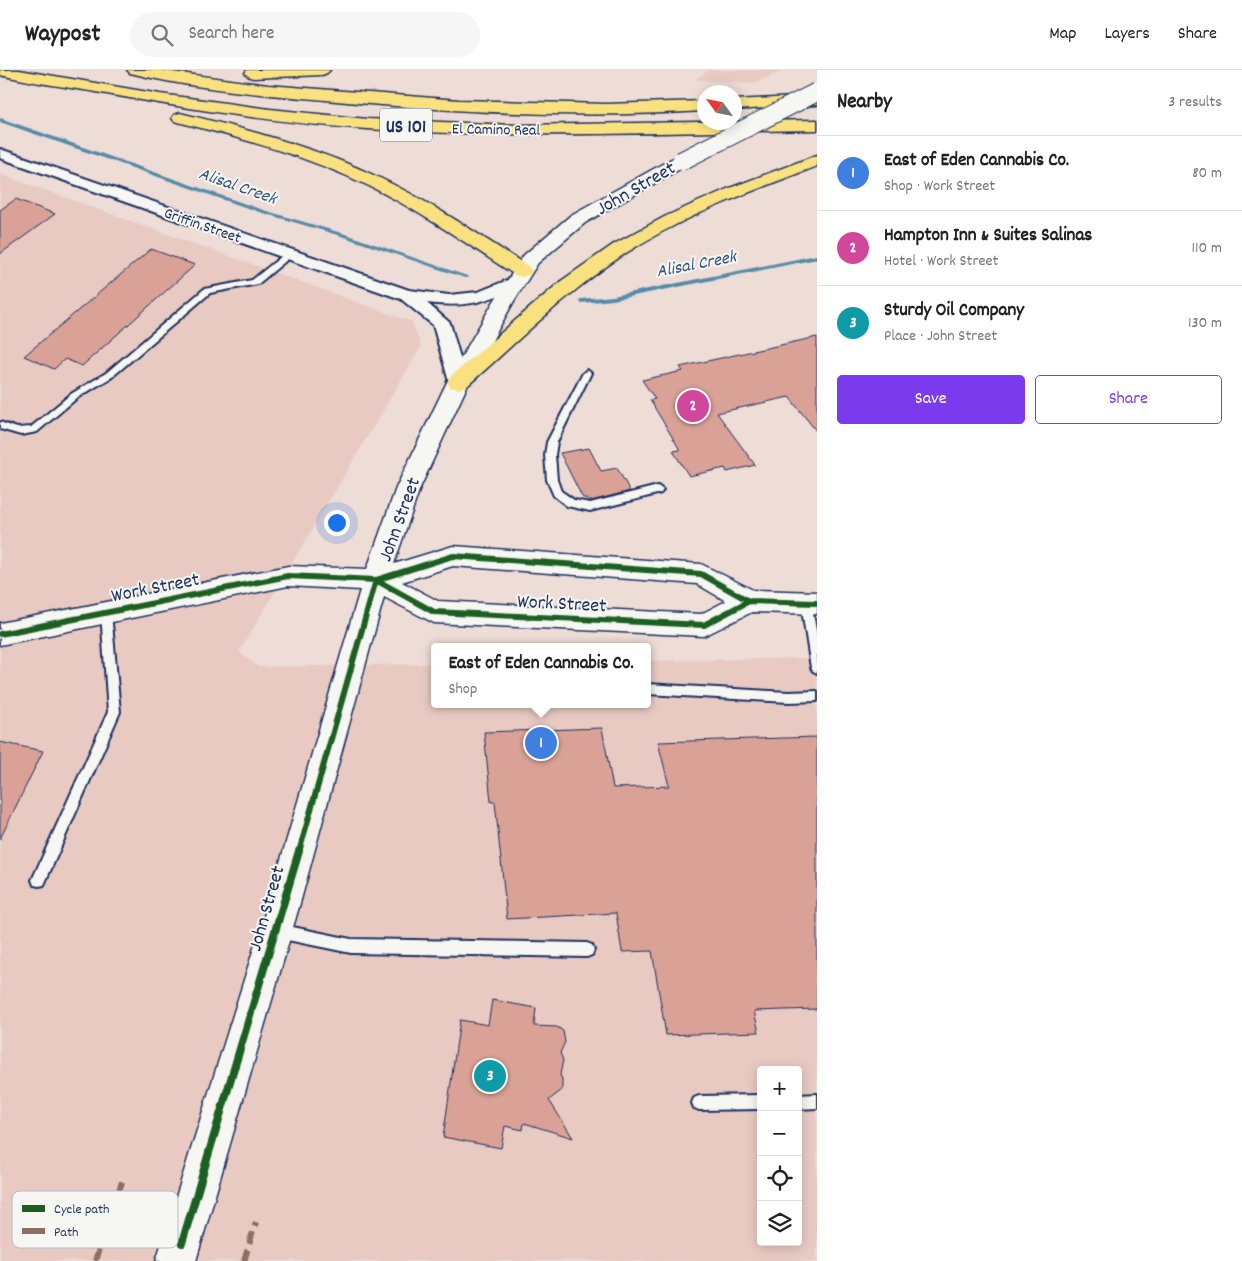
<!DOCTYPE html>
<html lang="en">
<head>
<meta charset="utf-8">
<style>
	:root { --surface:#fff; --page:#f6f6f6; --text:#222; --muted:#767676; --line:#e0e0e0; --accent:#7c3aed }
	body { margin:0; font-family:Dekko,sans-serif; background:var(--page); color:var(--text) }
	.controls { position:absolute; right:15px; bottom:15px; display:grid; overflow:hidden; border-radius:5px; box-shadow:0 2px 12px #0003 }
	.controls button { width:45px; height:45px; display:grid; place-items:center; padding:0; border:0; border-bottom:1px solid var(--line); background:var(--surface); color:var(--text); font:25px sans-serif }
	.compass { position:absolute; left:697px; top:15px; width:45px; height:45px; border-radius:50%; background:var(--surface); box-shadow:0 2px 12px #0003; rotate:303deg }
	.you { position:absolute; left:336px; top:452px; width:18px; height:18px; margin:-12px; border:4px solid #fff; border-radius:50%; background:#1a73e8; box-shadow:0 0 0 8px #1a73e833 }
	.badge { display:grid; place-items:center; width:32px; height:32px; border-radius:50%; background:var(--accent); color:#fff; font-size:16px; font-weight:700 }
	.pin { position:absolute; translate:-50% -50%; border:2px solid #fff; box-shadow:0 1px 5px #0006 }
	.popup { position:absolute; left:431px; top:573px; width:220px; height:65px; box-sizing:border-box; display:grid; place-content:center; border-radius:5px; background:var(--surface); filter:drop-shadow(0 1px 4px #0005); font-size:16px; white-space:nowrap; color:var(--muted) }
	.popup b { font-size:19px; color:var(--text) }
	.popup::after { content:''; position:absolute; left:50%; top:100%; margin-left:-10px; border:10px solid transparent; border-top-color:var(--surface) }
	.list { margin:0; padding:0; list-style:none }
	h2 { display:flex; justify-content:space-between; align-items:center; height:65px; margin:0; padding:0 20px; font-size:21px }
	h2 small { font-size:16px; font-weight:400; color:var(--muted) }
	.list li { display:grid; grid-template-columns:32px 1fr auto; gap:15px; align-items:center; box-sizing:border-box; height:75px; padding:0 20px; border-top:1px solid var(--line) }
	.list b { display:block; font-size:19px; white-space:nowrap }
	.list p { margin:0; font-size:16px; white-space:nowrap; color:var(--muted) }
	.list em { font-size:16px; font-style:normal; color:var(--muted) }
	.actions { display:flex; gap:10px; padding:15px 20px }
	.actions a { flex:1; padding:11px 0; border:1px solid var(--accent); border-radius:5px; text-align:center; font-size:18px; color:var(--accent) }
	.actions .main { background:var(--accent); color:#fff }
	.icon { flex:none; width:28px; height:28px; fill:none; stroke:currentColor; stroke-width:2; stroke-linecap:round; stroke-linejoin:round }
	.map { position:relative; flex:none; width:817px; height:1191px; overflow:hidden }
	header { display:flex; align-items:center; gap:30px; box-sizing:border-box; height:70px; padding:0 25px; background:var(--surface); border-bottom:1px solid var(--line) }
	header strong { font-size:24px }
	nav { display:flex; gap:28px; margin-inline-start:auto; font-size:18px }
	.search { width:350px; height:45px; background:var(--page); display:flex; align-items:center; gap:12px; box-sizing:border-box; padding:0 18px; border-radius:28px; color:var(--muted); font-size:19px }
	main { display:flex }
	aside { flex:1; background:var(--surface) }
	.map>svg:first-child { display:block }
	.built { fill:#e8cac3; fill-rule:evenodd }
	.lines { fill:none; stroke-linecap:round; stroke-linejoin:round }
	.stream { fill:#558ba9; fill-rule:evenodd }
	.building { fill:#daa196; stroke:#1b2f5e }
	.lane-casing { stroke:#1b2f5e; stroke-width:4 }
	.street-casing { stroke:#1b2f5e; stroke-width:4 }
	.secondary-casing { stroke:#1b2f5e; stroke-width:3 }
	.highway-casing { stroke:#1b2f5e; stroke-width:3 }
	.lane { fill:#f6f6f2; fill-rule:evenodd }
	.street { fill:#f6f6f2; fill-rule:evenodd }
	.secondary { fill:#f6f6f2; fill-rule:evenodd }
	.highway { fill:#fae180; fill-rule:evenodd }
	.secondary-bridge-casing { stroke:#1b2f5e; stroke-width:20; stroke-linecap:butt }
	.secondary-bridge { stroke:#f6f6f2; stroke-width:18 }
	.quiet { stroke:#8d6e63; stroke-width:6; stroke-dasharray:12 6; stroke-linecap:butt }
	.cycleway-far1-casing { stroke:#f6f6f2; stroke-width:9 }
	.cycleway-casing { stroke:#f6f6f2; stroke-width:11 }
	.cycleway-far1 { stroke:#1b5e20; stroke-width:6 }
	.cycleway { stroke:#1b5e20; stroke-width:8 }
	.labels { text-anchor:middle; stroke-width:4; stroke-linejoin:round; paint-order:stroke }
	.far-street-label { font-size:16px; fill:#1b2f5e; stroke:#f6f6f2 }
	.far-water-label { font-size:18px; font-style:italic; fill:#33557d; stroke:#f6f6f2 }
	.shield { fill:#f6f6f2; stroke:#5d6b8a; stroke-width:1 }
	.shield-label { font-size:19px; font-weight:bold; fill:#1b2f5e }
	.street-label { font-size:20px; fill:#1b2f5e; stroke:#f6f6f2 }
	.key { fill:#f6f6f2; stroke:#b4bac6; stroke-width:1 }
	.key-label { font-size:14px; fill:#1b2f5e }
</style>
</head>
<body>
<header>
<strong>Waypost</strong>
<div class="search"><svg class="icon" aria-label="search" viewBox="0 0 24 24"><circle cx="10" cy="10" r="6"/><path d="M15 15l6 6"/></svg>Search here</div>
<nav><a>Map</a><a>Layers</a><a>Share</a></nav>
</header>
<main>
<div class="map">
<svg width="817" height="1191" viewBox="0 0 817 1191">
	<rect width="100%" height="100%" fill="#eedcd6"/>
	<filter id="ink" filterUnits="userSpaceOnUse"><feTurbulence type="fractalNoise" baseFrequency=".02" numOctaves="2"/><feDisplacementMap in="SourceGraphic" scale="10" xChannelSelector="R" yChannelSelector="G"/><feConvolveMatrix kernelMatrix="1 2 1 2 8 2 1 2 1" color-interpolation-filters="sRGB"/></filter>
	<g filter="url(#ink)">
		<!-- built -->
		<path class="built" d="M709 0H785L754 13 694 10Z
			M0 104 412 252 421 277 239 582 258 597 435 594V634H647V591L817 588V1191H0ZM761 1000H798V1172H761Z"/>
		<g class="lines">
			<!-- stream -->
			<path class="stream" d="M0 48 260 139 345 164 470 207 465 208 341 166 256 141 0 52Z
				M817 185V189L613 230 581 233 578 231 581 229 613 226Z"/>
		</g>
		<!-- building -->
		<path class="building" d="M16 129 55 144 0 184V140Z
			M151 179 195 195 82 296 65 289 54 299 24 286Z
			M817 267V362L789 327 717 343 755 395 727 402 725 398 689 406 673 381 680 380 650 330 655 329 642 310 683 301 680 297Z
			M589 378 601 401 617 398 630 421 591 431 582 427 560 383Z
			M602 658 613 718 669 716 658 672 817 667V939L754 941 759 962 666 965 652 881 622 882 616 843 507 849 495 732H491L484 662Z
			M0 672 43 681 0 769Z
			M492 930 536 938 534 956 557 957 563 961 565 972 560 983 563 990 560 1005 562 1009V1020L549 1030 573 1068 524 1053 523 1060 505 1056 501 1078 443 1067 460 950 488 955Z"/>
		<g class="lines">
			<defs>
				<path id="lane" d="M287 182 294 184 258 214 210 223 112 307 77 328 37 362 21 365 0 359V352L17 358 31 357 71 324 106 303 204 219 252 210Z
					M587 300 591 303 557 372 555 385 557 410 561 421 574 430 590 433 658 416 663 420 661 423 590 441 567 436 554 426 547 410 545 385 547 372 583 303Z
					M806 529 810 530 811 533 817 565V603L813 601 811 598 801 533 802 530Z
					M106 538 110 539 111 542 120 642 44 815 39 816 34 815 32 810 108 642 101 542 102 539Z
					M647 614 789 622 817 621V631L789 632 647 624Z
					M278 854 351 869 587 873 592 875 594 880 592 885 587 887 351 883 278 868 273 866 271 861 273 856Z
					M817 1024V1038L798 1039V1025Z
					M761 1025V1039L699 1040 694 1038 692 1033 694 1028 699 1026Z"/>
				<path id="street" d="M0 79 409 220 449 225 478 222 515 207 521 208 524 212 521 216C484 232 468 238 427 233L450 253 467 312 465 317 458 318 451 317 449 312 433 255 401 229 0 88Z"/>
				<path id="secondary" d="M681 86 687 87 690 91 687 95 585 153 538 193 514 231 469 312 420 418 394 494 453 476 701 494 753 520 817 522V544L752 542 704 566 434 553 384 527 301 830 196 1191H156L269 830 360 520 288 516 0 575V553L288 496 367 499 396 418 447 312 494 231 524 185 571 145 675 87ZM453 496 697 514 726 531 701 544 438 531 402 512Z"/>
				<path id="highway" d="M0 0H19L160 24 270 39 367 49 519 55 817 50V60C667 62 517 69 367 59 278 53 189 39 101 23 67 17 34 13 0 5Z
					M127 0H158L268 15 459 30 606 34 704 31V41C578 49 451 42 325 30 260 24 193 19 130 3Z
					M247 0H330L327 3 322 5 253 8 248 6 245 3Z
					M813 26 817 27V35L734 40V30Z
					M180 43C249 60 318 78 382 109 434 134 481 166 529 197L532 201 529 205 522 207 515 205C467 174 420 141 369 116 307 86 241 68 174 51L172 48 174 45Z
					M817 85V96C753 121 684 145 626 183 568 221 518 271 466 317L458 319 450 317 447 312 450 307 561 211 614 174 666 146 727 119Z"/>
			</defs>
			<!-- lane casing -->
			<use href="#lane" class="lane-casing"/>
			<!-- street casing -->
			<use href="#street" class="street-casing"/>
			<!-- secondary casing -->
			<use href="#secondary" class="secondary-casing"/>
			<!-- highway casing -->
			<use href="#highway" class="highway-casing"/>
			<!-- lane -->
			<use href="#lane" class="lane"/>
			<!-- street -->
			<use href="#street" class="street"/>
			<!-- secondary -->
			<use href="#secondary" class="secondary"/>
			<!-- highway -->
			<use href="#highway" class="highway"/>
			<defs>
				<path id="secondary-bridge" d="M681 91 817 22"/>
			</defs>
			<!-- secondary-bridge casing -->
			<use href="#secondary-bridge" class="secondary-bridge-casing"/>
			<!-- secondary-bridge -->
			<use href="#secondary-bridge" class="secondary-bridge"/>
			<!-- quiet -->
			<path class="quiet" d="M95 1191 124 1106
				M244 1191 256 1152"/>
			<defs>
				<path id="cycleway-far1" d="M376 510 434 542 704 555 749 531
					M0 564 288 506 376 510 453 486 701 504 749 531 817 533
					M299 782 376 510"/>
				<path id="cycleway" d="M182 1173 299 781"/>
			</defs>
			<!-- cycleway-far1 casing -->
			<use href="#cycleway-far1" class="cycleway-far1-casing"/>
			<!-- cycleway casing -->
			<use href="#cycleway" class="cycleway-casing"/>
			<!-- cycleway-far1 -->
			<use href="#cycleway-far1" class="cycleway-far1"/>
			<!-- cycleway -->
			<use href="#cycleway" class="cycleway"/>
		</g>
	</g>
	<g class="labels">
		<!-- far-street labels -->
		<g class="far-street-label">
			<text transform="translate(496 58) rotate(1)" y="6">El Camino Real</text>
			<text transform="translate(203 154) rotate(19)" y="6">Griffin Street</text>
		</g>
		<!-- far-water labels -->
		<g class="far-water-label">
			<text transform="translate(238 115) rotate(19)" y="6">Alisal Creek</text>
			<text transform="translate(696 193) rotate(-11)" y="6">Alisal Creek</text>
		</g>
		<!-- shield labels -->
		<rect class="shield" x="380" y="38.5" width="52" height="33" rx="4"/>
		<g class="shield-label">
			<text x="406" y="62">US 101</text>
		</g>
		<!-- street labels -->
		<g class="street-label">
			<text transform="translate(635 117) rotate(-30)" y="7">John Street</text>
			<text transform="translate(398 449) rotate(-70)" y="7">John Street</text>
			<text transform="translate(155 516) rotate(-11)" y="7">Work Street</text>
			<text transform="translate(562 532) rotate(3)" y="7">Work Street</text>
			<text transform="translate(265 838) rotate(-74)" y="7">John Street</text>
		</g>
	</g>
	<!-- legend -->
	<rect x="12" y="1121" width="166" height="57" rx="8" class="key"/>
	<rect x="22" y="1135" width="23" height="7" fill="#1b5e20"/>
	<rect x="22" y="1158" width="23" height="6" fill="#8d6e63"/>
	<g class="key-label">
		<text x="54" y="1143">Cycle path</text>
		<text x="54" y="1166">Path</text>
	</g>
</svg>
<div class="controls">
<button>+</button>
<button>−</button>
<button><svg class="icon" aria-label="locate" viewBox="0 0 24 24"><circle cx="12" cy="12" r="6"/><path d="M12 2v4M12 18v4M2 12h4M18 12h4"/></svg></button>
<button><svg class="icon" aria-label="layers" viewBox="0 0 24 24"><path d="M12 4l9 5-9 5-9-5zM3 14l9 5 9-5"/></svg></button>
</div>
<svg class="compass" viewBox="-18 -18 36 36"><path d="M0-13l5 13h-10z" fill="#e53935"/><path d="M0 13l5-13h-10z" fill="#767676"/></svg>
<div class="you"></div>
<div class="pin badge" style="left:541px;top:673px;background:#3f7fe0">1</div>
<div class="popup"><b>East of Eden Cannabis Co.</b>Shop</div>
<div class="pin badge" style="left:693px;top:336px;background:#d1479c">2</div>
<div class="pin badge" style="left:490px;top:1006px;background:#0f9aa8">3</div>
</div>
<aside>
<h2>Nearby<small>3 results</small></h2>
<ul class="list">
<li><span class="badge" style="background:#3f7fe0">1</span><div><b>East of Eden Cannabis Co.</b><p>Shop · Work Street</p></div><em>80 m</em></li>
<li><span class="badge" style="background:#d1479c">2</span><div><b>Hampton Inn &amp; Suites Salinas</b><p>Hotel · Work Street</p></div><em>110 m</em></li>
<li><span class="badge" style="background:#0f9aa8">3</span><div><b>Sturdy Oil Company</b><p>Place · John Street</p></div><em>130 m</em></li>
</ul>
<div class="actions"><a class="main">Save</a><a>Share</a></div>
</aside>
</main>
</body>
</html>
